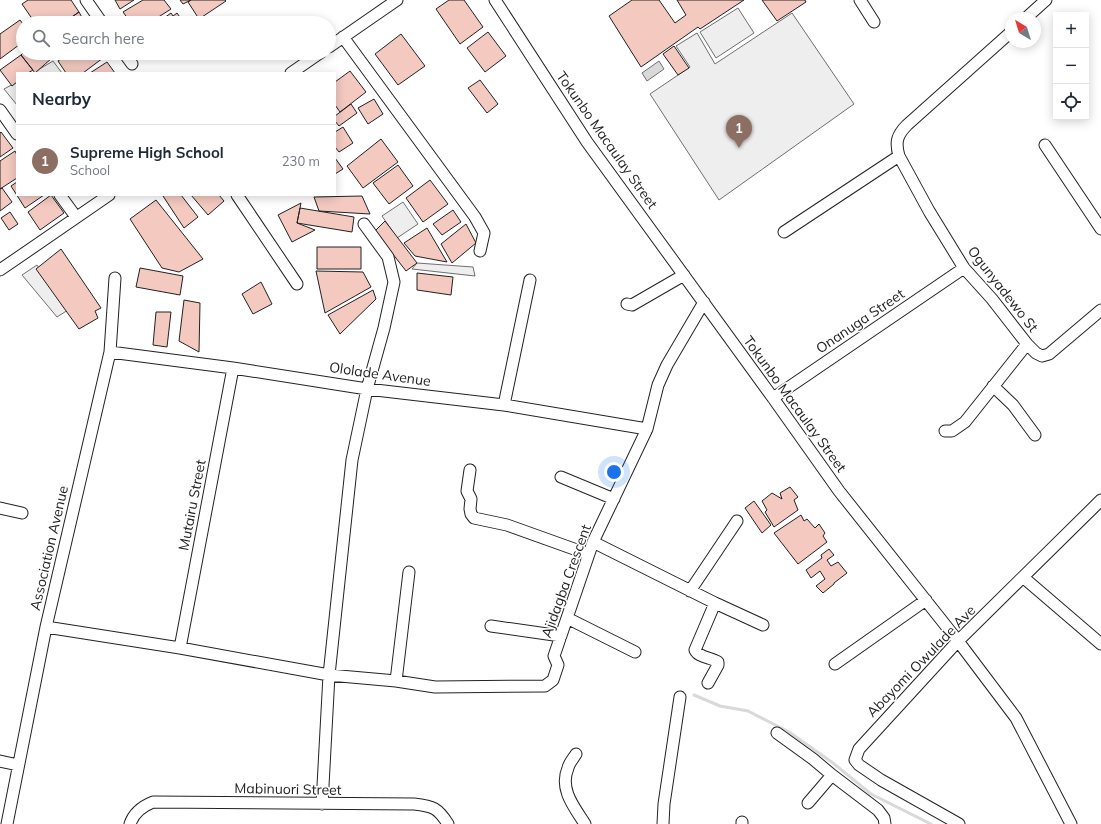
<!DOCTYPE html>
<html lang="en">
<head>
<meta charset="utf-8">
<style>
	:root { --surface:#fff; --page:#f6f6f7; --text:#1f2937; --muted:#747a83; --line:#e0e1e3; --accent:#c62828 }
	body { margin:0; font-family:Mulish,sans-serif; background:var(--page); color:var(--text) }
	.controls { position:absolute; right:12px; top:12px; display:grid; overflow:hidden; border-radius:0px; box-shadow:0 2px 10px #0003 }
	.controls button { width:36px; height:36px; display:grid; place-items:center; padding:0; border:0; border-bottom:1px solid var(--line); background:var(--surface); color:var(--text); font:20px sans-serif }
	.compass { position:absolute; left:1005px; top:12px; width:36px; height:36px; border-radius:50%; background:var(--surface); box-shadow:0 2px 10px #0003; rotate:322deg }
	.you { position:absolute; left:614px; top:472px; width:14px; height:14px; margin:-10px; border:3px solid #fff; border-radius:50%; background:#1a73e8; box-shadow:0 0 0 6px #1a73e833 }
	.badge { display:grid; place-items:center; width:26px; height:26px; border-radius:50%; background:var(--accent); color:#fff; font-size:13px; font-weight:700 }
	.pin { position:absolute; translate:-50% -33px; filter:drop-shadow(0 1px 2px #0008) }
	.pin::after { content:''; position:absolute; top:21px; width:14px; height:12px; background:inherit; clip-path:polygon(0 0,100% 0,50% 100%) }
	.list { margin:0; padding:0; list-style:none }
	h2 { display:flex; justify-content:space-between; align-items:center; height:52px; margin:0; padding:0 16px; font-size:17px }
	h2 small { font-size:13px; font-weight:400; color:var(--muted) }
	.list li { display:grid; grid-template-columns:26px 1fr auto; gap:12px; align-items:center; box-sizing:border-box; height:72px; padding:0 16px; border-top:1px solid var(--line) }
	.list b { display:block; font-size:15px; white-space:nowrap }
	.list p { margin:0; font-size:13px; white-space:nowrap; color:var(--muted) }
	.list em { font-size:13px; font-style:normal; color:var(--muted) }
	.icon { flex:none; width:22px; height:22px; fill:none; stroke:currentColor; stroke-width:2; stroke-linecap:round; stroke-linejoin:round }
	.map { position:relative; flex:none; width:1101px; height:824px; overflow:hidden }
	.search { position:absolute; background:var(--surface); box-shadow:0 2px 10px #0003; left:16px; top:16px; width:320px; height:44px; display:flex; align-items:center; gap:10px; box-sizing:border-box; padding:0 14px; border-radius:22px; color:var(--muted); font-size:15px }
	.panel { position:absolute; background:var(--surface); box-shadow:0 2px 10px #0003; left:16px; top:72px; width:320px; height:124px; border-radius:0px }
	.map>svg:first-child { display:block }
	.green { fill:#eee; stroke:#6f6f6f }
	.water { fill:#d9d9d9; stroke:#6f6f6f }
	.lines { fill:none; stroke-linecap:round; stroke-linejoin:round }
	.stream { stroke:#d9d9d9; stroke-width:3 }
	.building { fill:#f3c9c0; stroke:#222 }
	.minor-casing { stroke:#222; stroke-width:13 }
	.minor { stroke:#fff; stroke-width:11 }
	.labels { text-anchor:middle; stroke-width:3; stroke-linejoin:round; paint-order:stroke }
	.street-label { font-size:14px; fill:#222; stroke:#fff }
</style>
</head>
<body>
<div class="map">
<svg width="1101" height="824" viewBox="0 0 1101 824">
	<rect width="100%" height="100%" fill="#fff"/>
	<!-- green -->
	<path class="green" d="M738 8 754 33 716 58 700 32Z
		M792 13 854 104 719 200 650 94 690 67 676 46 697 33 715 64Z
		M53 61 62 73H33Z
		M17 82V105L4 89Z
		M403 202 418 224 397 238 382 216Z
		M417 263 473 267 475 276 412 269Z
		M37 265 68 310 57 317 22 275Z"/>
	<!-- water -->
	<path class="water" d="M659 61 664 69 647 81 642 73Z"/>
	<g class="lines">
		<!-- stream -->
		<path class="stream" d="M694 695 720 706 748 711 789 732 833 763 871 794 931 824"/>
	</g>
	<!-- building -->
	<path class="building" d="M28 0H71L79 12 63 23H35L22 4Z
		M115 0H134L120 9Z
		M143 0H164L171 9 149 23H131L123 12Z
		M180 0H191L183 4Z
		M191 0H225L226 1 199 19 188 2Z
		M449 0H464L483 27 460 44 436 9Z
		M632 0H659L675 23 686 15 677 0H744L700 29 698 27 641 67 609 16Z
		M762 0H805L806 2 777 21Z
		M79 12 85 23H63Z
		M171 13 173 16 177 13 184 23H157Z
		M20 20 23 24V42L0 59V34Z
		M488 32 506 56 485 72 467 48Z
		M401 34 425 66 398 85 375 54Z
		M674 46 689 68 678 75 663 54Z
		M23 53H48L52 58 35 73 21 55Z
		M69 53H106L107 55 83 73H66L58 61Z
		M21 55 33 70 28 73H17V82L12 86 0 70Z
		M107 62 115 73H90Z
		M350 71 366 92 340 112 335 105V82Z
		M480 80 498 104 487 113 468 88Z
		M374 99 383 114 368 124 358 108Z
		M351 104 357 113 339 126 335 121V116Z
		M343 127 353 143 339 152 335 147V132Z
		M1 132 13 148 0 157V133Z
		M381 139 398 162 363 188 347 166Z
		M15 151 17 155V178L0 189V161Z
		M335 158 343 169 335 174Z
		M398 165 413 186 389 204 373 183Z
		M430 180 448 204 423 222 406 198Z
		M17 182V195H44L25 208 11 186Z
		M2 188 12 202 0 211V189Z
		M51 195 64 213 40 230 28 212Z
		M165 195H181L198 217 184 228 163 196Z
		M191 195H219L224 201 208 215Z
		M362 196 370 214 319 211 314 197Z
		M156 200 203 259 179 272 162 268 130 219Z
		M301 203 297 223 315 230 292 242 278 215Z
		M300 208 354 217 352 232 297 223Z
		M453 210 461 222 442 235 433 224Z
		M10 212 18 224 9 230 1 218Z
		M385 221 417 263 406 271 375 231Z
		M466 224 476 243 452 263 441 244Z
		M427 228 447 262 415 256 404 243Z
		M317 247H361V269H317Z
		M61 249 101 308 95 311 98 318 79 329 36 269Z
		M140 268 183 276 180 295 136 287Z
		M316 271 363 272 371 287 325 313Z
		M417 273 453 277 451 295 417 290Z
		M261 282 272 304 253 314 242 294Z
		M373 290 376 299 340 334 328 315Z
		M184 300 200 303 199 352 179 341Z
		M156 312H171L167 347 153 345Z
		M790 487 798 497 794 500 798 510 774 527 765 512 767 510 762 501 772 493 782 499 780 493Z
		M754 501 771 525 762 533 745 508Z
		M801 515 804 521 807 519 815 528 819 524 825 533 823 536 827 542 798 564 774 533Z
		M829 549 834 555 827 560 831 566 838 562 847 573 834 583V584L823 593 816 586 825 579 820 571 811 578 806 570 822 558 821 555Z"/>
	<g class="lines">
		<defs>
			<path id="minor" d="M86 0 102 23
				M495 0 587 142 773 398 839 491 958 641 1016 718 1071 824
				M860 0 874 22
				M1026 18 1046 0
				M1011 32 907 125C897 135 895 142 899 156L929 211 964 268 992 299 1027 344 1036 353 1042 356 1049 354 1101 310
				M343 37 475 217 484 233 480 251
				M329 47 397 0
				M124 53 132 64
				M291 73 320 53
				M0 110 17 134
				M1045 145 1101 229
				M60 195 76 217
				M237 195 297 284
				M784 232 899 156
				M0 270 109 195
				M627 304 632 305 684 275
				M110 352 233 368 367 389 504 405 647 429
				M993 386 1013 405 1035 435
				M773 398 964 268
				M504 405 530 280
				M945 431H952L965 422 1027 344
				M470 470 467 491 471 499 470 509 471 514 474 518 507 525 588 554
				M561 477 614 499
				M0 508 22 513
				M593 542 715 603 695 650C699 658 711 657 718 662V665L708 683
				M1024 578 1101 644
				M690 591 737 521
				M715 603 763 625
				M567 618 635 652
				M491 626 561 636
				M46 627 180 648 329 675 396 681 435 687 545 686 553 680 558 665 554 656 593 542 647 429 658 385 667 365 704 302
				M180 648 233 368
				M835 664 926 600
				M396 681 409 572
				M777 733 813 759 832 775 878 810 884 818 885 824
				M576 754C573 759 569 763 568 768 559 789 574 807 585 824
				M0 761 18 765
				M808 803 832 775
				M322 804 329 675 352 460 367 389 384 328 394 282 388 257 364 224
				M7 824 46 627 110 352 115 278
				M130 824C134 812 143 806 153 802L414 804C433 806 438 808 448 824
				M663 824 664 804 680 697
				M742 824V822
				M959 824 881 780 859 765 855 760 859 749 958 641 1101 500"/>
		</defs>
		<!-- minor casing -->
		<use href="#minor" class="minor-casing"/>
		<!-- minor -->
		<use href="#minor" class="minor"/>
	</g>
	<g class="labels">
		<!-- street labels -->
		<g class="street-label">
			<text transform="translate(607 140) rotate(55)" y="5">Tokunbo Macaulay Street</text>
			<text transform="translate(1003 289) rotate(52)" y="5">Ogunyadewo St</text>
			<text transform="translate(860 321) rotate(-34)" y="5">Onanuga Street</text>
			<text transform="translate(380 374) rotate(8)" y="5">Ololade Avenue</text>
			<text transform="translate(795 404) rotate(54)" y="5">Tokunbo Macaulay Street</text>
			<text transform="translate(192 505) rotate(-79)" y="5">Mutairu Street</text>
			<text transform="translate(49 548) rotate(-77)" y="5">Association Avenue</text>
			<text transform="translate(566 581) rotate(-70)" y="5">Ajidagba Crescent</text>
			<text transform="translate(921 661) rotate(-46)" y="5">Abayomi Owulade Ave</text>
			<text transform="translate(288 789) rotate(1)" y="5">Mabinuori Street</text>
		</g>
	</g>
</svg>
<div class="controls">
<button>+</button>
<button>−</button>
<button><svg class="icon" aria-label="locate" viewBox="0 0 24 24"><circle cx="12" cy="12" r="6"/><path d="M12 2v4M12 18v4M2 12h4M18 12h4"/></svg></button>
</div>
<svg class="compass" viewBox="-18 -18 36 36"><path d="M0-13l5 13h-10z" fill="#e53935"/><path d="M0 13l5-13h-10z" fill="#747a83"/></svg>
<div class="you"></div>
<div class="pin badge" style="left:739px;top:148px;background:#8d6e63">1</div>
<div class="search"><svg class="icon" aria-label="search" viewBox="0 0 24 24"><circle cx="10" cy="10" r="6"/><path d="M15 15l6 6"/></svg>Search here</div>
<section class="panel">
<h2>Nearby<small></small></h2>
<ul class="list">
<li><span class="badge" style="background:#8d6e63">1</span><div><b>Supreme High School</b><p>School</p></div><em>230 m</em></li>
</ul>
</section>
</div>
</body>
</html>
